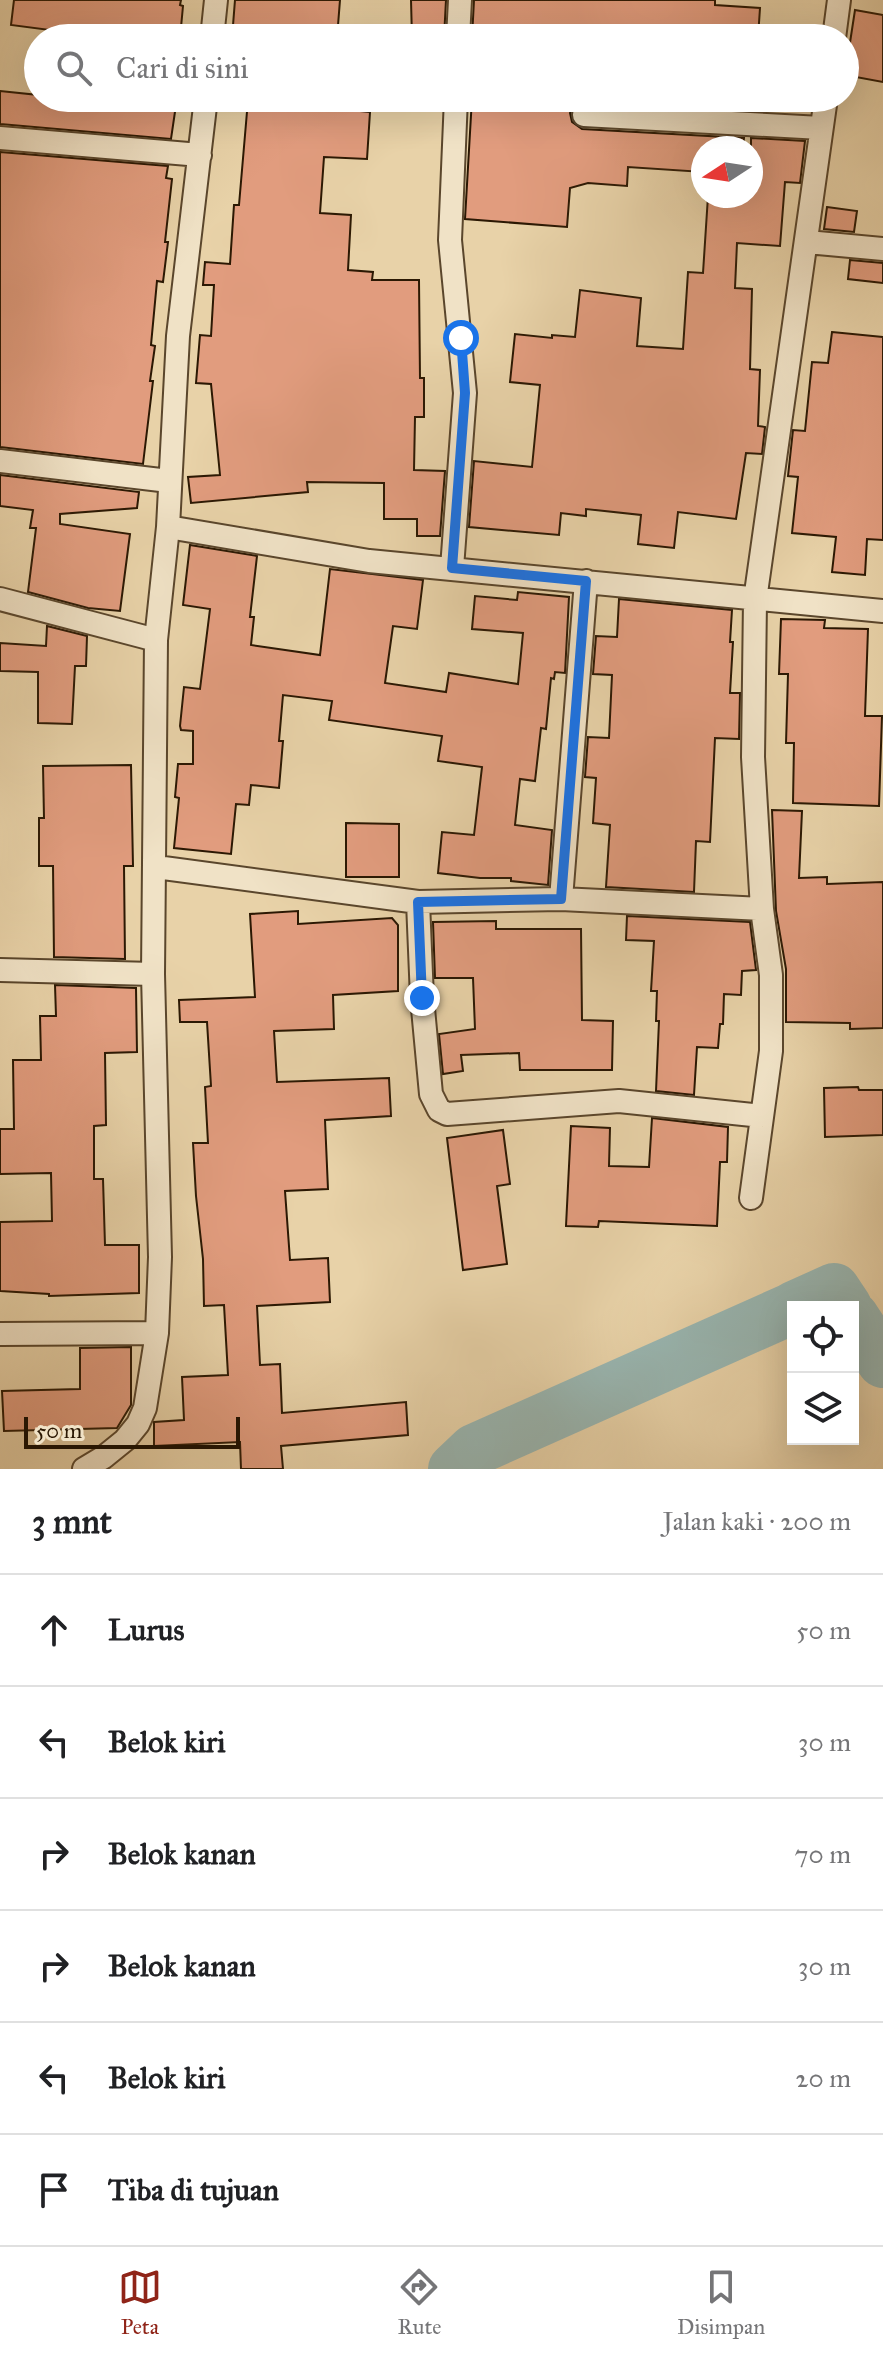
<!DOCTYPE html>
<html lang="id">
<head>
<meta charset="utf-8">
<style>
	:root { --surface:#fff; --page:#f2f2f2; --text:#202124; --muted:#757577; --line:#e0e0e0; --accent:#8f2418 }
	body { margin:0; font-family:"IM FELL Great Primer",serif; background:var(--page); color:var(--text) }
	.controls { position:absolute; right:24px; bottom:24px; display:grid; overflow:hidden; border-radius:0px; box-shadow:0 8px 32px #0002 }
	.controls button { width:72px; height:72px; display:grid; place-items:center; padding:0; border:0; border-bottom:2px solid var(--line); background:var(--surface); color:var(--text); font:40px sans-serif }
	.compass { position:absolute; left:691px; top:136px; width:72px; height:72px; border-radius:50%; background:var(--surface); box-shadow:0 8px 32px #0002; rotate:258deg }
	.scale { position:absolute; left:24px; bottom:20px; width:216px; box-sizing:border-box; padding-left:8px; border:4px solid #2b1803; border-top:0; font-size:22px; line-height:28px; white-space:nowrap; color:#2b1803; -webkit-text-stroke:6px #f0e2c6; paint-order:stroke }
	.stop { position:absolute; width:24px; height:24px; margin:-18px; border:6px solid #1a73e8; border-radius:50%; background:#fff }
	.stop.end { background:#1a73e8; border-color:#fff; box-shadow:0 2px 8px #0008 }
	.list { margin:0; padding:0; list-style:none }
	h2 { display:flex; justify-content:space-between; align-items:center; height:104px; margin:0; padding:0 32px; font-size:34px }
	h2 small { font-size:26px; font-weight:400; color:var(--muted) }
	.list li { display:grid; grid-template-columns:52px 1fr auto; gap:24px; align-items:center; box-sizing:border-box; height:112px; padding:0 32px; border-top:2px solid var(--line) }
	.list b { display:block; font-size:30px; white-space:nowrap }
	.list em { font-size:26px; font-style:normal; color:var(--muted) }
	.icon { flex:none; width:44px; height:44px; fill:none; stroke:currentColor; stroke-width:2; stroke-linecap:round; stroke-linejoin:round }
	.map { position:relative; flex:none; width:883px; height:1469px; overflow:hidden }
	.search { position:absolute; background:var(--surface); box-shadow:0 8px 32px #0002; left:24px; right:24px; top:24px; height:88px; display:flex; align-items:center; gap:20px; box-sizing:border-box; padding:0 28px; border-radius:44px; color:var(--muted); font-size:30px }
	.sheet { height:776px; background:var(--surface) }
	nav { display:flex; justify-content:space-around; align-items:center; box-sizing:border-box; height:112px; border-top:2px solid var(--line); background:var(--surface); font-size:22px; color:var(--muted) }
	nav a { display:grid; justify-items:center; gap:4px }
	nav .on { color:var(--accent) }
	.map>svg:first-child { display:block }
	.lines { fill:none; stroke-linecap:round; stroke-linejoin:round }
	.river { stroke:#99b6b1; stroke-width:52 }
	.building { fill:#e19c7e; stroke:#2b1803; stroke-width:2 }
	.minor-casing { stroke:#5a462c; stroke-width:26 }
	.minor { stroke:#f0e2c6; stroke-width:22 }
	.route { stroke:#1a73e8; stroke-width:10 }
</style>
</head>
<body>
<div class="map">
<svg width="883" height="1469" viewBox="0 0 883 1469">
	<rect width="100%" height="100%" fill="#e8d2a8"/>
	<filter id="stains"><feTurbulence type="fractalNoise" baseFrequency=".0025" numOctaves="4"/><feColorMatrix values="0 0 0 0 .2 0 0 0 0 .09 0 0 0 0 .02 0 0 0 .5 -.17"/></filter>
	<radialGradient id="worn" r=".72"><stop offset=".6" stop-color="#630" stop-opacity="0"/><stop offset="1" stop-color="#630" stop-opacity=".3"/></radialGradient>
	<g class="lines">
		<!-- river -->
		<path class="river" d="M794 1307 834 1289 846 1307
			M853 1317 883 1362
			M454 1469 474 1450 793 1308"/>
	</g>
	<!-- building -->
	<path class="building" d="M14 0H181L180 5 183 6 180 38H111L11 25Z
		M235 0H340L337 38H232Z
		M411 0H446L444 38H412Z
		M474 0H715V5L760 8 758 38H472Z
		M855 10 883 15V82L845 75Z
		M0 91 38 95V98H122L176 105 171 139 0 124Z
		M472 98H746V110L585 101 577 103 570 113 572 122 582 129 744 138 743 148H703V172L628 167 627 186 588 183 570 188 567 227 465 219Z
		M248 100 370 112 367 159 324 157 320 213 351 215 348 270 373 272 372 280H419L420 378H424V417H415L414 470 445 471 440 536H417V519H384V483L307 482 308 492 191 503 188 477 220 475 211 384 196 383 200 335 211 336 214 285H203L205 262 230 264 234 205H239Z
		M751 138 805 141 800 183 785 182 780 246 737 243 735 288 752 289 750 369 760 370 758 426 765 427 762 454 746 453 736 519 678 512 674 548 638 544 641 515 586 509V516L561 513 559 535 469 527 474 461 532 467 540 385 510 382 515 334 552 338V335L575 337 580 290 641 298 637 346 683 349 688 272 703 273 708 196H751Z
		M0 152 168 166 166 178 172 179 165 242H168L163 282 157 281 151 345 155 346 150 381H153L143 464 0 447Z
		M827 207 857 211 854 232 824 229Z
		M850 260 883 263V283L848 279Z
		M832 332 883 337V540L867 539 865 575 832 572 836 537 792 533 798 477 788 476 793 430 805 431 812 362 828 363Z
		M0 475 139 492 137 508 60 514V524L130 534 120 611 88 608 28 592 36 528H30L33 510 0 506Z
		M190 545 257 556 250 617H254L251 645 320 655 330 569 423 580 417 629 393 626 385 683 446 692 449 673 518 684 523 633 472 629 475 596 517 600 518 592 569 597 565 673 555 672 554 679 551 678 546 729 541 728 535 781 520 779 515 825 552 830 548 885 511 881V878H480L438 873 442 832 474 835 482 767 438 761 442 736 329 720 332 701 283 695 279 741H283L279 788 251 785 249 805 236 804 231 854 174 848 179 798 175 797 178 764H193V731L181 730 180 726 184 687 200 689 210 609 183 605Z
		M619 599 732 610 730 642H733L730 693H740L739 739 715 738 710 842 696 841 694 892 606 887 610 825 593 823 596 778 585 777 588 737 609 738 612 675 593 674 596 636 617 637Z
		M781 619 825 620 824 628 868 629 865 716H882L879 806 793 803 794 743H786L788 674H779Z
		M47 626 87 636 86 666H75L72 724 38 723V672L0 671V643L46 646Z
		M131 765 133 866H124L125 959 54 957 53 866H39V818H44L43 766Z
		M772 810 802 811 799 878 827 877V884L883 882V1028L850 1029V1023L786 1022V969L776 911Z
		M346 823 399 824V877H346Z
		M298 911V924L392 918 398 925V991L333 995 334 1029 274 1031 277 1082 389 1078 391 1116 325 1120 328 1189 285 1191 290 1260 328 1258 330 1302 257 1306 260 1365 280 1364 282 1413 406 1402 408 1435 281 1446 283 1469H241L240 1442 154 1446V1422L184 1420 182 1377 228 1375 224 1305 204 1306 203 1259 196 1196 193 1143H208L205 1087 211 1086 207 1022H180L179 1000 255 997 250 914Z
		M627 916 750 922 756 970 742 971 741 995 724 994 723 1024H720L718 1048 697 1047 694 1095 656 1091 659 1021H656L657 991H651L654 941 626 940Z
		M496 921V929H581L582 1020 613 1021 612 1070H520L519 1053 461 1055 463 1071 443 1074 439 1034 475 1029 473 978H435L433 922Z
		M55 985 136 988 137 1052 105 1053 106 1125 94 1126V1179H103L105 1245H139V1293L49 1296V1294L0 1291V1222L52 1221 51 1173 0 1174V1129H14L13 1060H41L40 1016H56Z
		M858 1087 859 1090H883V1135L825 1137 824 1088Z
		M652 1118 728 1127 727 1162H720L717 1226 599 1221 598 1227 566 1226 571 1126 610 1128 609 1166 649 1167Z
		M503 1130 510 1184 497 1186 507 1264 463 1270 447 1138Z
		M131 1347V1405L117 1428 4 1431 2 1391 80 1389V1348Z"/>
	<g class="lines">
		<defs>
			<path id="minor" d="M212 38 216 0
				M458 38 460 0
				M834 38 839 0
				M584 115 821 128
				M0 138 200 155
				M807 242 883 249
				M0 461 169 481
				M168 527 369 561 883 611
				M452 568 465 393 450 240 456 98
				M0 599 156 640
				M156 867 418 902 561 899 762 909
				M561 899 586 581
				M418 902 422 998 431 1094 439 1110 447 1114 619 1101 762 1116
				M0 970 153 974
				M751 1198 771 1051V975L762 909 753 757 755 600 826 98
				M0 1334 157 1333
				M84 1469 104 1457 125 1440 138 1424 145 1408 157 1333 160 1257 153 974 156 640 168 527 178 336 206 98"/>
		</defs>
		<!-- minor casing -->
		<use href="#minor" class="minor-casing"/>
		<!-- minor -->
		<use href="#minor" class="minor"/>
	</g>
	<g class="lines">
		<!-- route -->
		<path class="route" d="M422 998 418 902 561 899 586 581 452 568 465 393 461 338"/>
	</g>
	<rect width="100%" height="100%" filter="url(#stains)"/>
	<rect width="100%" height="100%" fill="url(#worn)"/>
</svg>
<div class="controls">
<button><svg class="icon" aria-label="locate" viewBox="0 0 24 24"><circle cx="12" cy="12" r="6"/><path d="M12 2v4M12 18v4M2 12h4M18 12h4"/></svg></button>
<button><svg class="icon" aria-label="layers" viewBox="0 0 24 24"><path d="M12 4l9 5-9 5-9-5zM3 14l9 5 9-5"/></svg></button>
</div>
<svg class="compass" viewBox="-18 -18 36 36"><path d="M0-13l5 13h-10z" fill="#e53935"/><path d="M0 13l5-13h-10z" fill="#757577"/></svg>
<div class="scale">50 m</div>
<div class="stop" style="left:461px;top:338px"></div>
<div class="stop end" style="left:422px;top:998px"></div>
<div class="search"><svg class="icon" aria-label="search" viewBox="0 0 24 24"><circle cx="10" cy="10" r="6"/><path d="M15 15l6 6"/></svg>Cari di sini</div>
</div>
<section class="sheet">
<h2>3 mnt<small>Jalan kaki · 200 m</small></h2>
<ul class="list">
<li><svg class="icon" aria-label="ahead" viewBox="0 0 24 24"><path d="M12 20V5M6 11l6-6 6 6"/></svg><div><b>Lurus</b></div><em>50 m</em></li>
<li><svg class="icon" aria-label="left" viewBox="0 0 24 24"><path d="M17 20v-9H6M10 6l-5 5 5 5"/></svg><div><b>Belok kiri</b></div><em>30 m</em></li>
<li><svg class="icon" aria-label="right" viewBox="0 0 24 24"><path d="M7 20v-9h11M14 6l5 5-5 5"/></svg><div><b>Belok kanan</b></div><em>70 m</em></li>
<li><svg class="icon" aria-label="right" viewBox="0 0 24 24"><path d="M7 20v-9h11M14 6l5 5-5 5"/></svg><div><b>Belok kanan</b></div><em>30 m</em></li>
<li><svg class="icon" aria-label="left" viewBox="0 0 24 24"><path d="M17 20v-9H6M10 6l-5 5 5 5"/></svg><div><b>Belok kiri</b></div><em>20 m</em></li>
<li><svg class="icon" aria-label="arrive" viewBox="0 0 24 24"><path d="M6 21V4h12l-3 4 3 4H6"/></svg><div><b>Tiba di tujuan</b></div></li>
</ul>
</section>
<nav>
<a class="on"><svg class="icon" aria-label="map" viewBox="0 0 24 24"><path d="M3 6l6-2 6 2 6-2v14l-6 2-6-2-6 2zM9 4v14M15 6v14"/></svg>Peta</a>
<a><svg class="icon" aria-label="directions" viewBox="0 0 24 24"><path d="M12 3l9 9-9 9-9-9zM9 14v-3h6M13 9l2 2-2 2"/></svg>Rute</a>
<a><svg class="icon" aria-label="saved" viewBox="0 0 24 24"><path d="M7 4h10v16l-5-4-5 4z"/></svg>Disimpan</a>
</nav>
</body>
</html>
